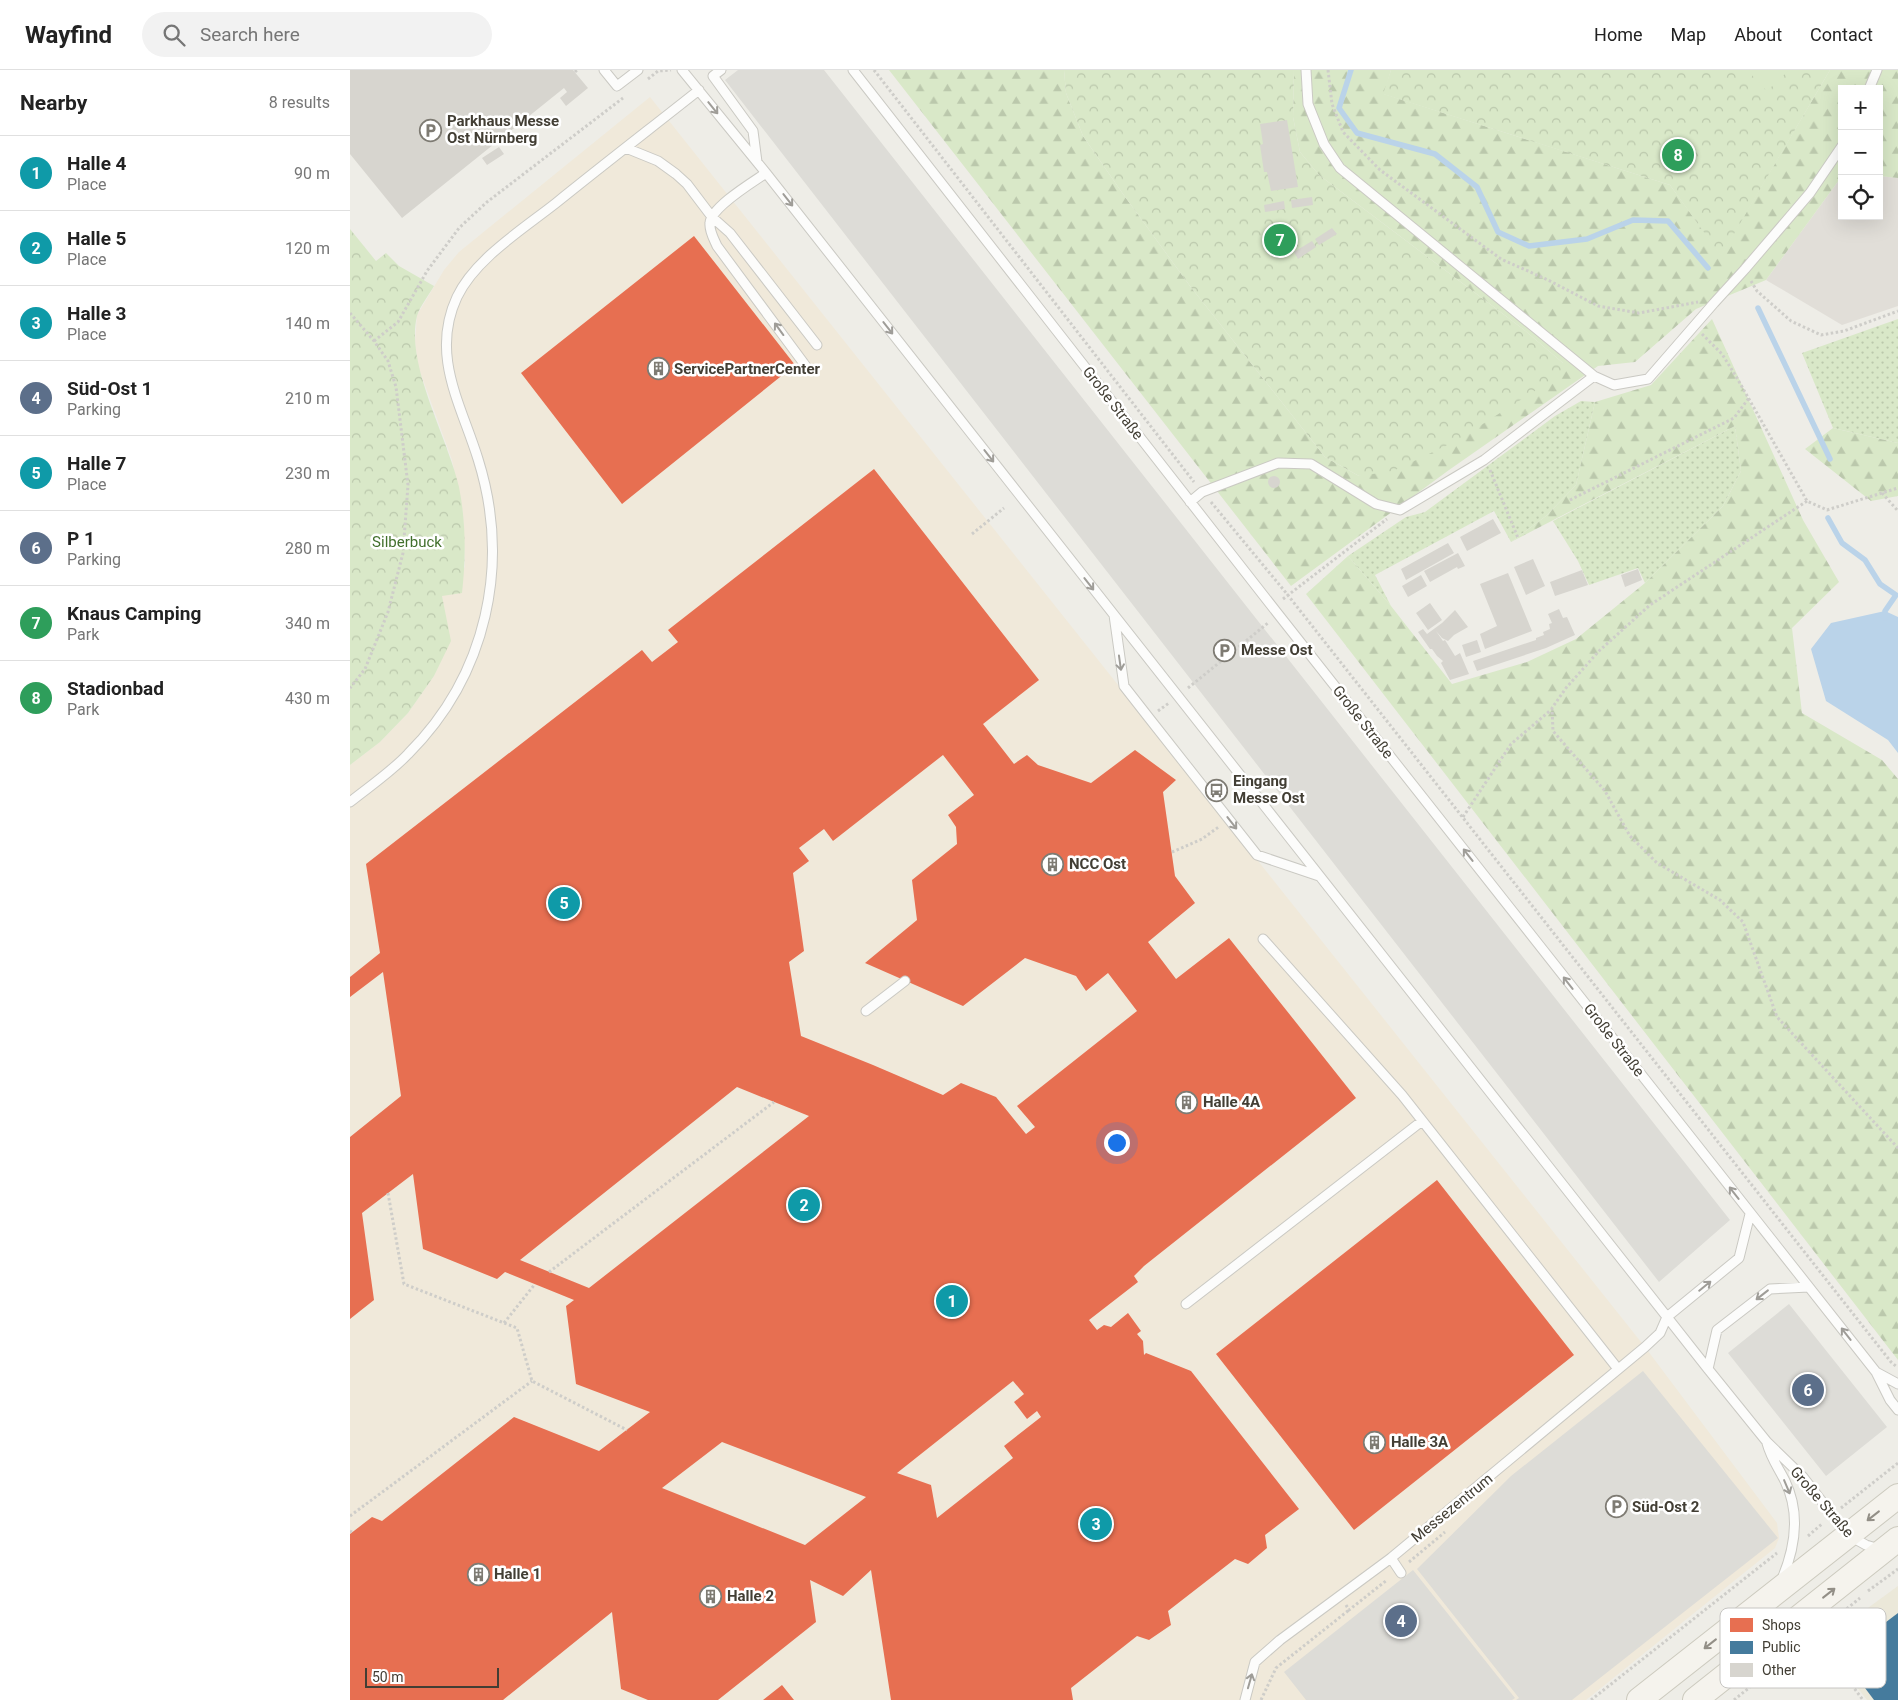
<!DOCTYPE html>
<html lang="en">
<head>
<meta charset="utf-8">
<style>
	:root { --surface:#fff; --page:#f2f2f2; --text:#222; --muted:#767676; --line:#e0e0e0; --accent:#2563eb }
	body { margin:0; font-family:Roboto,sans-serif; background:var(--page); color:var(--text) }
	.controls { position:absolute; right:15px; top:15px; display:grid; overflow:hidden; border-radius:0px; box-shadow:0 5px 20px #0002 }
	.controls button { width:45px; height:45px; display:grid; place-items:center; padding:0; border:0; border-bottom:1px solid var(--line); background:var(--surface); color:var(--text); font:25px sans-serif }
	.scale { position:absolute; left:15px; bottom:12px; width:134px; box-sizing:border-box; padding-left:5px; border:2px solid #423e34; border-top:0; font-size:14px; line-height:18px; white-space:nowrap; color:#423e34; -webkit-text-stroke:4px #fff; paint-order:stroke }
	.you { position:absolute; left:766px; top:1072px; width:18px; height:18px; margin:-12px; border:4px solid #fff; border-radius:50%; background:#1a73e8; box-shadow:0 0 0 8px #1a73e833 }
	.badge { display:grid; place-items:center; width:32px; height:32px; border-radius:50%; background:var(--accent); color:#fff; font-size:16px; font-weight:700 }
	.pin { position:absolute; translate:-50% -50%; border:2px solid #fff; box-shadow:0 1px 5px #0006 }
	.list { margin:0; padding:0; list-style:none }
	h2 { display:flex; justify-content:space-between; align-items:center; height:65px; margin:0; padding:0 20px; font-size:21px }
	h2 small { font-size:16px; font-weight:400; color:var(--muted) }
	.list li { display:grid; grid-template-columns:32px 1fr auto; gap:15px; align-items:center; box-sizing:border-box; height:75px; padding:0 20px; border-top:1px solid var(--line) }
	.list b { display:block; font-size:19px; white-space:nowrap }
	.list p { margin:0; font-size:16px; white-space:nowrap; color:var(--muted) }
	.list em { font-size:16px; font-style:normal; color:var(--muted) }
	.icon { flex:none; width:28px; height:28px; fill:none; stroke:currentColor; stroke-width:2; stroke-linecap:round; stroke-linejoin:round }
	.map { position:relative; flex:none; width:1548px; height:1630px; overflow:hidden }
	header { display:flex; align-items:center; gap:30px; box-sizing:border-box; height:70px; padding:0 25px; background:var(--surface); border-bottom:1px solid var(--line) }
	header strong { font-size:24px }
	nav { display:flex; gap:28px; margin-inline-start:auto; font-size:18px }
	.search { width:350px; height:45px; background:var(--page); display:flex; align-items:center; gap:12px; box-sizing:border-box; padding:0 18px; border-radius:28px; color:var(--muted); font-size:19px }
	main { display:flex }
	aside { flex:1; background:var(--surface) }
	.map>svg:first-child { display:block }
	.commercial { fill:#f0e9da }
	.industrial { fill:#e1ded8 }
	.education { fill:#ebe8d9 }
	.grass { fill:url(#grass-dots) }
	.forest { fill:url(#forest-firs) }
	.park { fill:url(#park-crowns) }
	.pitch { fill:#d9e8c8 }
	.parking { fill:#dddcd7 }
	.water { fill:#bad3e9 }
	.shops { fill:#e76f51; fill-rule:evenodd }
	.public { fill:#457b9d }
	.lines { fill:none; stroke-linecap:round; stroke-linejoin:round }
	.stream { stroke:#bad3e9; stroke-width:5.5 }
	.building { fill:#d7d5cf }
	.lane-casing { stroke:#cac9c3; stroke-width:11 }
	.secondary-casing { stroke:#cccabe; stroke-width:26 }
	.path { stroke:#cecdc9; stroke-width:3; stroke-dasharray:2.5 2.5; stroke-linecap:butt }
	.lane { stroke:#fcfcfb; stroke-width:9 }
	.secondary { stroke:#f5f3ed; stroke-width:24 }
	.oneway { stroke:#9f9d98 }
	.oneway2 { stroke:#938f87 }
	.labels { text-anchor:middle; stroke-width:5; stroke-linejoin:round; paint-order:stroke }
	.poi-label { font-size:15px; font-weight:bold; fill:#423e34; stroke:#fff; text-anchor:start }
	.street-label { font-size:15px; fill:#423e34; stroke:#fff }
	.park-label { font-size:15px; fill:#416f2c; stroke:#fff }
	.key { fill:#fff; stroke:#c6c5c2; stroke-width:1 }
	.key-label { font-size:14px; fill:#423e34 }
</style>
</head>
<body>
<header>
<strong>Wayfind</strong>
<div class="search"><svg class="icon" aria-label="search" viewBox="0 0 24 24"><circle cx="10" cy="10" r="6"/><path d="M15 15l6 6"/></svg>Search here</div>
<nav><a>Home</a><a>Map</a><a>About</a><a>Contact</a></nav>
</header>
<main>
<aside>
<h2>Nearby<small>8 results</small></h2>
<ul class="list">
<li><span class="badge" style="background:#0f9aa8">1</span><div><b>Halle 4</b><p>Place</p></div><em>90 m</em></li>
<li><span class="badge" style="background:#0f9aa8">2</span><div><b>Halle 5</b><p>Place</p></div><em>120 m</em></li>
<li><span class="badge" style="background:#0f9aa8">3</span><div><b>Halle 3</b><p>Place</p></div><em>140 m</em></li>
<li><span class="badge" style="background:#5c6f8a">4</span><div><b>Süd-Ost 1</b><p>Parking</p></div><em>210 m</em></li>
<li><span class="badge" style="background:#0f9aa8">5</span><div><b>Halle 7</b><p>Place</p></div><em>230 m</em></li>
<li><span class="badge" style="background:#5c6f8a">6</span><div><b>P 1</b><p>Parking</p></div><em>280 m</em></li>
<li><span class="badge" style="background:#2e9e5b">7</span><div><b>Knaus Camping</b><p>Park</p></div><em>340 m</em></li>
<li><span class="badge" style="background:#2e9e5b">8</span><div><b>Stadionbad</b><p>Park</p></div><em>430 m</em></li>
</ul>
</aside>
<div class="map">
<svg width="1548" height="1630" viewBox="0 0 1548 1630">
	<defs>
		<pattern id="grass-dots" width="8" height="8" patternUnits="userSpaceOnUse" patternTransform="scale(1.25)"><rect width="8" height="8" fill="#d9e8c8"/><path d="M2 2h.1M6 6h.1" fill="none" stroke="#bbc8ac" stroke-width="1.8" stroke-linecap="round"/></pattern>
		<pattern id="forest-firs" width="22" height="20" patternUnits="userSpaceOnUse" patternTransform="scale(1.25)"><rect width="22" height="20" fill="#d9e8c8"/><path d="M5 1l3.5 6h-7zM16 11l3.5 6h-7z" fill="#bbc8ac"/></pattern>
		<pattern id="park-crowns" width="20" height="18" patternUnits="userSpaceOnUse" patternTransform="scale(1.25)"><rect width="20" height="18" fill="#d9e8c8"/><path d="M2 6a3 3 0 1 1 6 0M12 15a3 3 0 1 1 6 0" fill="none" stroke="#bbc8ac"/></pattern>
	</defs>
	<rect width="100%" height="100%" fill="#eeede7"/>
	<!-- commercial -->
	<path class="commercial" d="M300 27 1295 1277 1427 1453 1429 1468 1425 1478 1236 1630H0V695L30 672 58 643 84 606 100 571 92 526 115 497 113 443 102 390 68 296 65 272 67 245 94 200 109 182Z"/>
	<!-- industrial -->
	<path class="industrial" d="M1492 106V146H1529V106L1548 108V236L1492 255 1416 210Z"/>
	<!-- education -->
	<path class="education" d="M1548 1516V1630H1517L1487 1591 1496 1554Z"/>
	<!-- grass -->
	<path class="grass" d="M1548 249V373L1483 358 1452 283Z
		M1231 331 1245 332 1226 415 1196 446 1161 472 1144 441 1025 505 1041 536 998 486 1056 447 1075 442 1205 346Z
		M1385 356 1391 401 1373 436 1295 513 1288 498 1239 515 1228 491 1203 451Z"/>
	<!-- forest -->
	<path class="forest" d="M539 0H714L716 23 733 66 773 124 840 216 975 387 1009 406 1213 293 1173 259 969 105 950 82 943 47 944 0H1041L1034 24 1320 115 1371 185 1480 0H1548V108L1529 106V19H1492V106L1416 210 1346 239 1285 292 1248 296 1099 400 941 516Z
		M1362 249 1453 450 1489 512 1442 558 1452 643 1532 690 1548 709V1290L956 524 998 486 1041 536 1102 614 1177 592 1226 569 1295 513 1373 436 1391 401 1385 356 1161 472 1196 446 1226 415 1245 332 1301 315Z
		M1483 358 1548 373V426L1521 431 1455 379Z"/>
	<!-- park -->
	<path class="park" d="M714 0H944L943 47 950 82 969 105 1173 259 1213 293V303L1106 371 1043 401 1009 406 975 387 840 216 773 124 733 66 716 23Z
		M1041 0H1480L1371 186 1320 115 1033 24Z
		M0 159 26 191 36 183 49 196 84 216C79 225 70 236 67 246 55 294 98 368 109 417 116 452 116 488 112 523L92 526 101 571 84 606 58 643 30 672 0 695Z"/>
	<!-- pitch -->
	<path class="pitch" d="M1397 0H1439L1417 21Z"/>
	<!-- parking -->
	<path class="parking" d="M388 0H474L1380 1150 1309 1212 375 10Z
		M1439 1234 1537 1357 1476 1406 1378 1283Z
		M1293 1301 1428 1468 1222 1630H1166L1169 1628 1067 1499 1161 1406Z
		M1063 1500 1165 1628 1162 1630H956L934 1602Z"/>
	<!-- water -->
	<path class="water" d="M1535 541 1548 547V683L1538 670 1476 631 1461 579 1481 553Z"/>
	<!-- shops -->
	<path class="shops" d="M344 166 445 295 272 434 171 303Z
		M524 399 689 610 633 654 664 694 677 685 688 695 741 713 785 680 826 710 813 722 825 806 845 833 798 872 826 909 879 868 1006 1028 794 1196 784 1206 788 1212 739 1250 747 1260 754 1255 761 1257 778 1243 791 1261 787 1264 793 1271 794 1285 796 1283 841 1301 949 1439 915 1465 917 1478 898 1494 885 1489 818 1541 821 1555 799 1570 787 1566 721 1618 723 1630H541L521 1500 493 1526 460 1510 466 1552 368 1630H298L271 1619 262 1542 153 1630H0V1464L22 1447 32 1451 164 1347 249 1381 300 1342 226 1314 216 1236 224 1230 155 1202 147 1209 73 1179 63 1104 12 1143 24 1230 0 1249V1067L51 1026 33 902 0 927V907L30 883 16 794 292 580 302 592 328 572 318 560ZM593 685 624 725 598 745 606 757 607 774 562 810 567 850 515 893 613 936 675 888 726 906 736 921 758 903 787 941 667 1036 685 1057 676 1064 646 1027 611 1013 593 1025 523 995 451 966 439 892 454 881 443 803 459 791 449 778 474 759 483 771ZM387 1017 459 1046 239 1218 170 1190ZM663 1311 674 1324 664 1332 677 1349 687 1341 691 1347 654 1376 663 1388 587 1448 581 1415 547 1403ZM372 1372 516 1427 455 1475 312 1418Z
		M1087 1110 1224 1285 1004 1460 866 1284Z
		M432 1615 444 1630H413Z"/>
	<!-- public -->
	<path class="public" d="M1548 1543V1630H1524L1491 1586Z"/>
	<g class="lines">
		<!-- stream -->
		<path class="stream" d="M1001 0 989 38 1007 63 1085 84 1127 117 1148 162 1179 176 1237 169 1283 150 1318 151 1358 198
			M1408 238 1480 389
			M1478 448 1492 473 1515 490 1530 514 1546 525 1535 541V548"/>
	</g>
	<!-- building -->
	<path class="building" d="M0 0H223L238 18 216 36 210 28 217 22 214 18 52 148 0 84Z
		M937 50 948 117 921 121 917 102H914L910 75 913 74 910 54Z
		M149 77 154 84 137 95 132 88Z
		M962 127 963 135 942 138 941 130Z
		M934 131 935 139 915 142 914 135Z
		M982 158 987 164 969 175 965 169Z
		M962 171 966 177 948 189 944 182Z
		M918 412a6 6 0 1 1 12 0a6 6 0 1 1-12 0Z
		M1143 449 1151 463 1117 481 1110 467Z
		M1098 473 1104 483 1056 510 1051 499Z
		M1108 483 1115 496 1108 499 1107 497 1080 512 1074 501Z
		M1183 489 1195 516 1176 525 1164 497Z
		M1288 499 1292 510 1275 517 1271 505Z
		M1232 500 1238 515 1205 526 1200 512Z
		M1158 503 1182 561 1135 579 1130 564 1147 556 1130 514Z
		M1071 505 1077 516 1058 527 1052 516Z
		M1080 533 1092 550 1078 560 1066 543Z
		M1209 539 1213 548 1217 547 1225 565 1196 578 1127 601 1123 591 1186 570V568L1194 565 1193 562 1200 559 1199 554 1202 553 1198 544Z
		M1105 540 1118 557 1104 565 1098 571 1092 568 1086 561 1093 571 1095 570 1105 586 1110 583 1119 604 1100 610 1091 593 1093 591 1087 586 1082 579H1080L1068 562 1073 559 1077 564 1092 553Z
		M1127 570 1131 582 1116 587 1112 575Z"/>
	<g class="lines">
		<defs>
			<path id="lane" d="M254 0 267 16 288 0
				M332 0 416 103 1358 1299 1417 1372 1453 1407 1498 1465 1516 1475 1529 1479
				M371 0 363 6 403 61 407 92
				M503 0 928 544 1526 1302 1540 1330 1548 1340
				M956 0 958 34 974 74 990 98 1244 306 1264 315 1298 309 1364 233 1395 199 1460 123 1492 76
				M1519 19 1527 0
				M276 78 308 91 326 104 337 114 362 147 380 163 467 275
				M416 103C403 112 361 137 360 153 359 161 364 169 367 176L458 299
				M840 432 852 422 928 393 961 394 1026 434 1050 440 1134 390 1244 306
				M764 545 774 616 799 648 907 785 969 806
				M0 732C20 716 41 702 58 684 137 605 161 494 128 389 111 334 80 285 107 227 125 189 173 159 206 133 253 95 301 58 349 20
				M913 869 1052 1025 1268 1299
				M516 941 555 911
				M836 1234 1072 1051
				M1358 1299 1367 1260 1420 1219 1459 1217
				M1526 1302 1548 1314
				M1417 1373C1421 1388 1428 1397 1435 1411 1451 1444 1445 1478 1432 1509
				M1041 1488 1051 1503
				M895 1630 905 1592 930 1570 1041 1488 1295 1277 1310 1263 1317 1247 1389 1188 1400 1144"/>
			<path id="secondary" d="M1289 1630 1548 1426
				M1345 1630 1548 1469"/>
		</defs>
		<!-- lane casing -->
		<use href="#lane" class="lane-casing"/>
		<!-- secondary casing -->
		<use href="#secondary" class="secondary-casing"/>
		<!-- path -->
		<path class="path" d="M524 0 844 412
			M978 0 982 34 993 62 1030 100 1151 189 1198 210 1248 236 1289 243 1348 232
			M225 2 227 0
			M298 9 308 1 321 0
			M1401 211 1407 221 1441 251 1471 265 1494 261 1548 241
			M0 243 24 271 38 291 46 317 58 415 53 483 38 542 15 599 0 618
			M1352 264 1372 284 1387 308 1457 431 1477 440 1548 418
			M24 271 48 252 77 201 109 158 137 132 273 28
			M1140 400 1168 468
			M1532 423 1548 441
			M1220 430 1384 348 1399 328
			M1457 431 1300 535 1249 581 1216 618 1202 638 1203 661 1255 721 1280 766 1307 793 1370 830 1393 852 1427 947 1548 1078
			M861 432 937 524 1541 1292 1547 1297
			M622 464 654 438
			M933 529 1037 449
			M838 618 918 553
			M808 641 819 633
			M1113 747 1161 674 1202 639
			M822 782 852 769 870 756
			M38 1123 54 1214 167 1258 182 1311 277 1360
			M199 1202 424 1032
			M154 1253 185 1214
			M1491 1438 1548 1393
			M0 1446 182 1311
			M0 1461 2 1462
			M1458 1466 1473 1453
			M1059 1492 1095 1462
			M1518 1521 1548 1499
			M996 1535 999 1540 1037 1510
			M1489 1546 1484 1577V1591L1513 1630
			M911 1630 926 1598 999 1540
			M1241 1630 1427 1483
			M1384 1630 1510 1528"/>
		<!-- lane -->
		<use href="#lane" class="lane"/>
		<!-- secondary -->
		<use href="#secondary" class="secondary"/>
	</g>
	<!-- one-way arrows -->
	<defs><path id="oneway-shaft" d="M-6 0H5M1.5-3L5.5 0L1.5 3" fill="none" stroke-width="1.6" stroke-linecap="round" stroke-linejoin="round" transform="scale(1.25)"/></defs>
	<g class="oneway">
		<use href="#oneway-shaft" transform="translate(363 38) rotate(51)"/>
		<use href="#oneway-shaft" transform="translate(438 130) rotate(52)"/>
		<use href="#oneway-shaft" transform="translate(538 258) rotate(52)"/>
		<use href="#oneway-shaft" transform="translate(429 259) rotate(-126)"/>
		<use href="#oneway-shaft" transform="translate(639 386) rotate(52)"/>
		<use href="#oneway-shaft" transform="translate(739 514) rotate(52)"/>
		<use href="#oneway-shaft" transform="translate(770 593) rotate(82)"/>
		<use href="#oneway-shaft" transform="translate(882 753) rotate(52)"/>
		<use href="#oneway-shaft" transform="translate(1118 785) rotate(-128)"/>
		<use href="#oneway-shaft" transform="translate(1218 913) rotate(-128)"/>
		<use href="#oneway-shaft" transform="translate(1384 1123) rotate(-128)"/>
		<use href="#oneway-shaft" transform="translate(1355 1216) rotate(-39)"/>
		<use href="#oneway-shaft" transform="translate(1412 1225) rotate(142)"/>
		<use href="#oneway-shaft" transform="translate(1496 1264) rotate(-128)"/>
		<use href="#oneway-shaft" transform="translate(1437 1417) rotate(67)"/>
		<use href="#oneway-shaft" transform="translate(900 1611) rotate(-74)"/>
	</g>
	<g class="oneway2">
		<use href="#oneway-shaft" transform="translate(1523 1446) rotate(142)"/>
		<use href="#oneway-shaft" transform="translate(1479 1523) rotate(-38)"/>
		<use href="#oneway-shaft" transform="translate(1360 1574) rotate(142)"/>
	</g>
	<!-- icons -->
	<defs>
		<symbol id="parking-ring" viewBox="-11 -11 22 22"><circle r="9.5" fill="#fff" stroke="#7e7b73" stroke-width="1.5"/><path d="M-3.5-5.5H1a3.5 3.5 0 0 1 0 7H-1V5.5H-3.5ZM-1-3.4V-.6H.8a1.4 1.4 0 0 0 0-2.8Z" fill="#7e7b73"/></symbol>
		<symbol id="building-ring" viewBox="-11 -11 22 22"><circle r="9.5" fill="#fff" stroke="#7e7b73" stroke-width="1.5"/><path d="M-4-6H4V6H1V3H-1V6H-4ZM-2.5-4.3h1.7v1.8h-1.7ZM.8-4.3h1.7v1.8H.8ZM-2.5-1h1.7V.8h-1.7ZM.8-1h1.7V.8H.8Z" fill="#7e7b73"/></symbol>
		<symbol id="bus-ring" viewBox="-11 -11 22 22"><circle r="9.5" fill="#fff" stroke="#7e7b73" stroke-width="1.5"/><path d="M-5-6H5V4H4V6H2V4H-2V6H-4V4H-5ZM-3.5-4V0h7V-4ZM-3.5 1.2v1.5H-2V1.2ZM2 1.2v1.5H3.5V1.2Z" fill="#7e7b73"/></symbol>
	</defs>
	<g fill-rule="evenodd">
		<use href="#parking-ring" x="68" y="48" width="25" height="25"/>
		<use href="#building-ring" x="296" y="286" width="25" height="25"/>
		<use href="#parking-ring" x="862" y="568" width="25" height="25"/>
		<use href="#bus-ring" x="854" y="708" width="25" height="25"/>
		<use href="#building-ring" x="690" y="782" width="25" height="25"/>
		<use href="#building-ring" x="824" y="1020" width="25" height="25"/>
		<use href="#building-ring" x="1012" y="1360" width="25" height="25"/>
		<use href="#parking-ring" x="1254" y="1424" width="25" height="25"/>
		<use href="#building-ring" x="116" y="1492" width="25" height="25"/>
		<use href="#building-ring" x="348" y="1514" width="25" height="25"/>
	</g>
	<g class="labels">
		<!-- poi labels -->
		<g class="poi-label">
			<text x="97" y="56">Parkhaus Messe<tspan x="97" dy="17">Ost Nürnberg</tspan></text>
			<text x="324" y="304">ServicePartnerCenter</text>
			<text x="891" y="585">Messe Ost</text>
			<text x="883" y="716">Eingang<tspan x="883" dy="17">Messe Ost</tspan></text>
			<text x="719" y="799">NCC Ost</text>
			<text x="853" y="1037">Halle 4A</text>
			<text x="1041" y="1377">Halle 3A</text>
			<text x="1282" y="1442">Süd-Ost 2</text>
			<text x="144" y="1509">Halle 1</text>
			<text x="377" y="1531">Halle 2</text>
		</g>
		<!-- street labels -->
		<g class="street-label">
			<text transform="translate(763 333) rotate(52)" y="5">Große Straße</text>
			<text transform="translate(1013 652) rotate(52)" y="5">Große Straße</text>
			<text transform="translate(1264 970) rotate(52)" y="5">Große Straße</text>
			<text transform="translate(1472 1432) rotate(49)" y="5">Große Straße</text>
			<text transform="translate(1102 1438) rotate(-39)" y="5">Messezentrum</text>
		</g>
		<!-- park labels -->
		<g class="park-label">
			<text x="57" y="477">Silberbuck</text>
		</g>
	</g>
	<!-- legend -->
	<rect x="1370" y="1538" width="166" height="80" rx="8" class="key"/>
	<rect x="1380" y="1548" width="23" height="14" fill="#e76f51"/>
	<rect x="1380" y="1571" width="23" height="13" fill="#457b9d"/>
	<rect x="1380" y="1593" width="23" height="14" fill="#d7d5cf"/>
	<g class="key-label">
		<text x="1412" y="1560">Shops</text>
		<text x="1412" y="1582">Public</text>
		<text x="1412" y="1605">Other</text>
	</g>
</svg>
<div class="controls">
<button>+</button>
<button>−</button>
<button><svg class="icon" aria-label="locate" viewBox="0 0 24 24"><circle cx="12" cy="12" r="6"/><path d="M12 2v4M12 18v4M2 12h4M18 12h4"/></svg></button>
</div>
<div class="scale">50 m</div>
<div class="you"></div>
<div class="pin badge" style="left:602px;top:1231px;background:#0f9aa8">1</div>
<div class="pin badge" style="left:454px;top:1135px;background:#0f9aa8">2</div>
<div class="pin badge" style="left:746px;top:1454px;background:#0f9aa8">3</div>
<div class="pin badge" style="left:1051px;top:1551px;background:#5c6f8a">4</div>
<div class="pin badge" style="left:214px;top:833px;background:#0f9aa8">5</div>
<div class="pin badge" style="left:1458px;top:1320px;background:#5c6f8a">6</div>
<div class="pin badge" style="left:930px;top:170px;background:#2e9e5b">7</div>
<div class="pin badge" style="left:1328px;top:85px;background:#2e9e5b">8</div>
</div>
</main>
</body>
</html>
